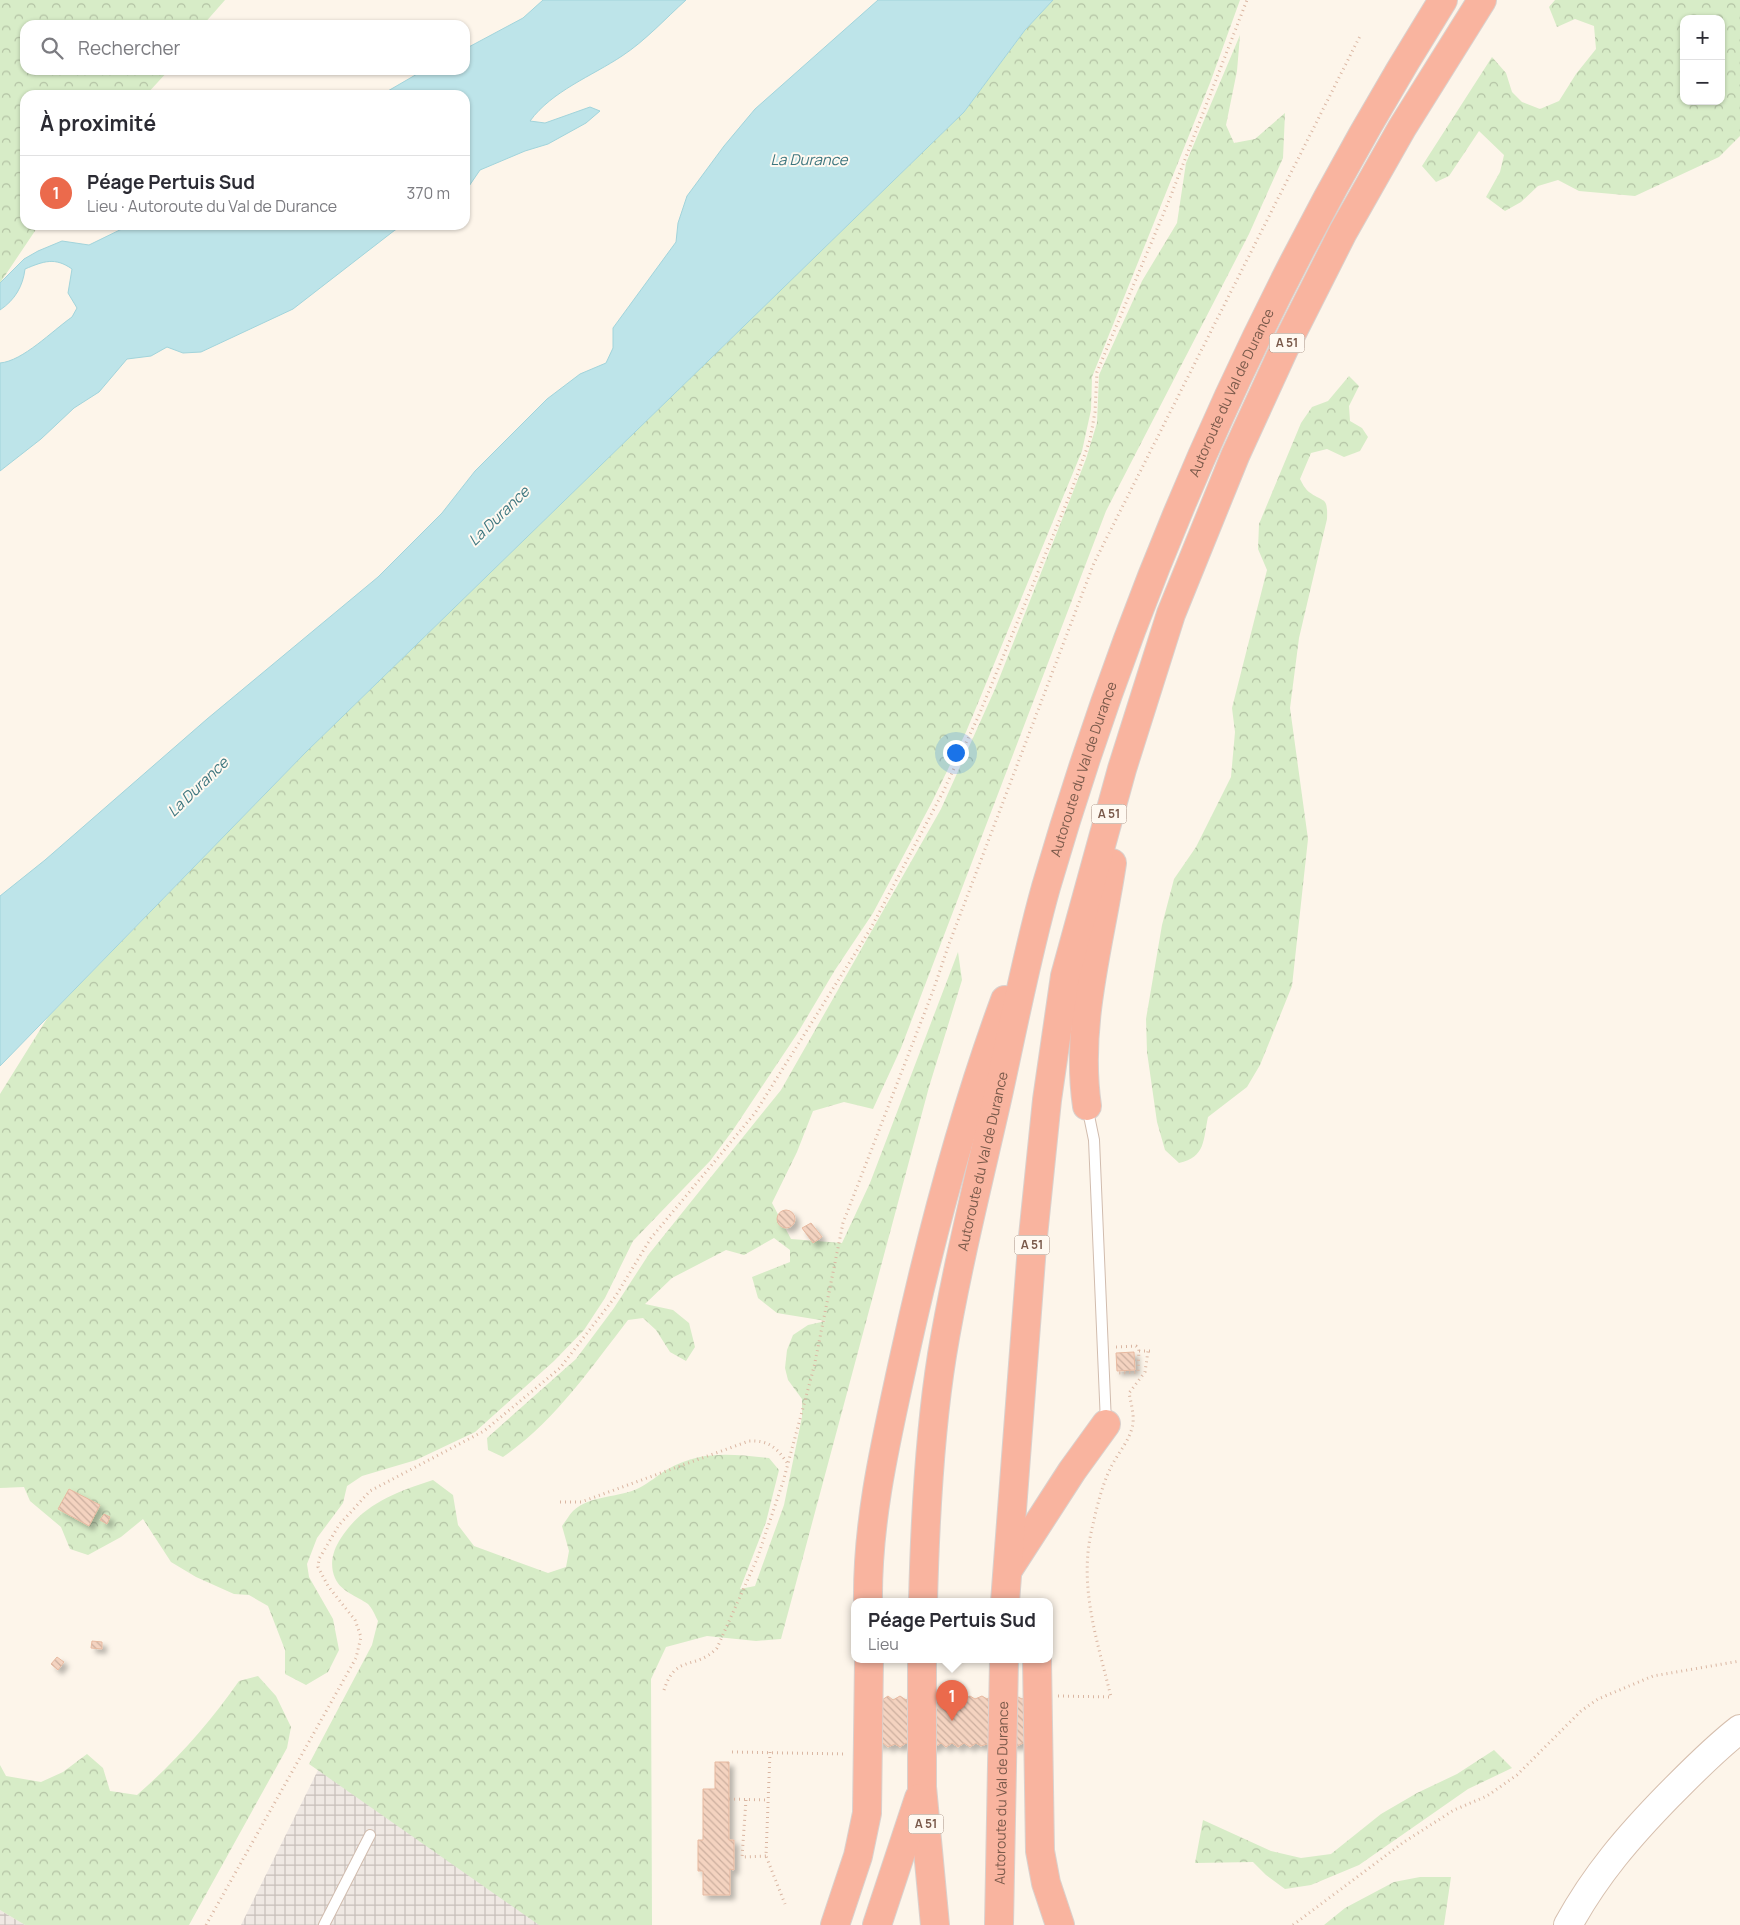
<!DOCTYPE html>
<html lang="fr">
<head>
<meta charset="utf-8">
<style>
	:root { --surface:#fff; --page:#f2f2f3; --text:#2b2b33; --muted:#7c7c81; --line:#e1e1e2; --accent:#eb6a4c }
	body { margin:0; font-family:Manrope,sans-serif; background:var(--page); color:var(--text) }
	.controls { position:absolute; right:15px; top:15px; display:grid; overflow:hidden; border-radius:10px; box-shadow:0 1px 4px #0004 }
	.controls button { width:45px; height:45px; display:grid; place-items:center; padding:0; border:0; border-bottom:1px solid var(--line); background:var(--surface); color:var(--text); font:25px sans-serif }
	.you { position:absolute; left:955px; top:752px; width:18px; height:18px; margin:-12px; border:4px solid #fff; border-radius:50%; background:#1a73e8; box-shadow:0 0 0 8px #1a73e833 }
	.badge { display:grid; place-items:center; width:32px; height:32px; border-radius:50%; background:var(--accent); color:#fff; font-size:16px; font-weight:700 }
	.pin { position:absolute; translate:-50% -41px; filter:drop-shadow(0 1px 2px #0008) }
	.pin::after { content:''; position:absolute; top:26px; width:18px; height:15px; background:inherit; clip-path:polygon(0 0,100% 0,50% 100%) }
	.popup { position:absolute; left:851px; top:1598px; width:202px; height:65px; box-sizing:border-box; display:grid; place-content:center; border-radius:10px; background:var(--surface); filter:drop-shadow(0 1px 4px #0005); font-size:16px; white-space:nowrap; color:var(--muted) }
	.popup b { font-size:19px; color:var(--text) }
	.popup::after { content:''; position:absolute; left:50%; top:100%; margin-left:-10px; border:10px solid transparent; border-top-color:var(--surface) }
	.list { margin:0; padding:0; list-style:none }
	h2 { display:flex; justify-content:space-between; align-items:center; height:65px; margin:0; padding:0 20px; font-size:21px }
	h2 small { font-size:16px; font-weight:400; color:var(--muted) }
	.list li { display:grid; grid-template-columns:32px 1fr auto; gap:15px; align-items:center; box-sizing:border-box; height:75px; padding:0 20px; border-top:1px solid var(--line) }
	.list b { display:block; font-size:19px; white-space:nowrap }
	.list p { margin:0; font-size:16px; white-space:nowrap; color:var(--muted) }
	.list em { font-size:16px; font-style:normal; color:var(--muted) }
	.icon { flex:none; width:28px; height:28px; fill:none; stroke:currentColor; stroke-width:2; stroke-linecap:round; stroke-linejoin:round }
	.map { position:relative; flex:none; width:1740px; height:1925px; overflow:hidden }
	.search { position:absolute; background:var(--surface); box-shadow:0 1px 4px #0004; left:20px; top:20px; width:450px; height:55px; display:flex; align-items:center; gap:12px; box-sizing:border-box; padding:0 18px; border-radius:15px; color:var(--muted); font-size:19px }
	.panel { position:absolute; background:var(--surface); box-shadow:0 1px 4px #0004; left:20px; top:90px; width:450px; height:140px; border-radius:15px }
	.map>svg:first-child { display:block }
	.industrial { fill:url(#industrial-grid) }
	.forest { fill:url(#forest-crowns); fill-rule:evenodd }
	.water { fill:#bde4e9; stroke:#a2d4db }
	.building { fill:url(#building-back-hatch); stroke:#e7b9a0; filter:url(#shadow) }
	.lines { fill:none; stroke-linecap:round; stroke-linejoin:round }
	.service-casing { stroke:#d1bcae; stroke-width:12 }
	.secondary-casing { stroke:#d6bfae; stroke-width:30 }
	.motorway-casing { stroke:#dad1cd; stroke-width:30 }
	.path { stroke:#dab6a2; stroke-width:3; stroke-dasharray:1 4; stroke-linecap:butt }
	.service { stroke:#fff; stroke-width:10 }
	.secondary { stroke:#fff; stroke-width:28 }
	.motorway { stroke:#f9b49f; stroke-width:28 }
	.labels { text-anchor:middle; stroke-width:4; stroke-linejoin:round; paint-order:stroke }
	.shield { fill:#fff9f1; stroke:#a28a7d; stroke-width:1 }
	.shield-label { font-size:12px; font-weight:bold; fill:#7a5a4b }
	.street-label { font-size:14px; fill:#7a5a4b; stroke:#fff9f1 }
	.water-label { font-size:15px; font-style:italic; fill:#3d767f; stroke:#fff9f1 }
</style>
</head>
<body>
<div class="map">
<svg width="1740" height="1925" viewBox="0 0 1740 1925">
	<defs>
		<pattern id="industrial-grid" width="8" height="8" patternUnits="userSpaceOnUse" patternTransform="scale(1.25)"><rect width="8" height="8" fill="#efe8e3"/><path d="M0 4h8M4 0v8" fill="none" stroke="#c7bfba"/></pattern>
		<pattern id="forest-crowns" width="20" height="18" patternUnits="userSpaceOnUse" patternTransform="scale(1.25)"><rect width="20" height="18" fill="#d7ecc7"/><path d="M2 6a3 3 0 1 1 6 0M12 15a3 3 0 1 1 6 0" fill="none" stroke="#b3c2a4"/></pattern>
		<pattern id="building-back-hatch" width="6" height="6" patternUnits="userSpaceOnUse" patternTransform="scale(1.25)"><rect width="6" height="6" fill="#f4d3c0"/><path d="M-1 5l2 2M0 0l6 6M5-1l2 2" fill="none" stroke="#cbae9e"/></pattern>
		<filter id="shadow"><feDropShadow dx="4.5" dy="4.5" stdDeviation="2.5" flood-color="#0004"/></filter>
	</defs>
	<rect width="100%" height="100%" fill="#fdf5ea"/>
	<!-- industrial -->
	<path class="industrial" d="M323 1760 550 1925H241Z
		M0 1910 25 1925H0Z"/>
	<!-- forest -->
	<path class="forest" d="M0 0H225L203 25H25V70H169L146 95H25V225H39L0 283Z
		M1053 0H1240L1210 83 1092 377 1091 410 1082 451 966 732 932 802 873 913 835 970 797 1034 733 1130 710 1161 633 1241 605 1298 584 1330 554 1361 475 1432 416 1460 362 1476 347 1486 343 1503 317 1538 307 1564 309 1577 333 1619 339 1650 328 1672 306 1685 285 1674V1650L268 1606 249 1595 234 1594 196 1577 171 1562 143 1519 121 1537 88 1555 70 1549 61 1527 30 1501 24 1487 0 1488V1094L48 1017 306 752 964 112 1025 30Z
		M1555 0H1740V136L1719 157 1635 196 1579 191 1558 180 1538 186 1521 202 1505 211 1486 197 1500 172 1504 155 1479 131 1449 176 1436 182 1422 166 1492 57 1506 73 1512 92 1522 102 1540 109 1559 101 1576 74 1596 49 1594 26 1575 19 1557 27 1549 7ZM1684 19H1721V101H1684Z
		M1240 35 1237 71 1226 125 1234 143 1255 139 1285 113 1283 158 1249 234 1106 511 901 1048 873 1109 844 1102 813 1111 797 1152 772 1203 791 1239 842 1243 870 1183 958 952 962 980 929 1087 781 1639 756 1641 707 1636 666 1647 651 1679 652 1925H539L309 1764 372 1645 378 1621C375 1615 372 1608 368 1604 357 1596 341 1592 335 1578 329 1564 333 1550 341 1538 363 1504 396 1492 433 1480L453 1495 458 1525 474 1546 548 1573 566 1567 569 1551 562 1526C566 1521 569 1515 573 1511 590 1495 619 1498 639 1488 649 1483 658 1475 668 1469 701 1450 732 1454 769 1458L779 1470 766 1522 740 1589 755 1586 784 1505 802 1417V1399L788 1380 785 1368 787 1350 793 1335 808 1325 826 1321 777 1313 758 1298 752 1277 790 1262V1250L774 1238 744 1255 726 1250 672 1278 645 1304 673 1310 689 1323 695 1347 686 1361 670 1352 656 1330 643 1318 628 1320C590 1369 555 1421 503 1457L488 1450 487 1438 576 1359 614 1308 649 1254 781 1090 941 809 995 689 1086 459 1097 423 1099 375 1142 281 1177 223 1186 163Z
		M1349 376 1359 386 1349 406 1350 421 1362 428 1368 437 1360 451 1344 457 1327 449 1311 453 1300 479C1302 483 1305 489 1309 492 1324 503 1328 496 1327 519L1299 638 1290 708 1308 839 1292 986 1260 1065 1247 1087 1208 1117C1203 1140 1206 1157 1179 1163L1165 1150 1157 1122 1147 1052 1146 1019 1162 925 1174 879 1196 847 1231 777 1235 732 1232 708 1267 570 1258 549 1259 524 1301 423 1312 407 1328 401Z
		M258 1676 276 1696 291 1727 287 1748 189 1925H25L0 1910V1765L6 1776 41 1782 63 1772 87 1754 103 1768 110 1791 137 1795C176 1761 209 1724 239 1681Z
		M1494 1750 1512 1768 1468 1789 1359 1865 1311 1885 1285 1889 1266 1875 1253 1862 1195 1863 1203 1820 1271 1851 1301 1858 1331 1854 1381 1814 1417 1793 1457 1774Z
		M1420 1877H1451L1444 1925H1324L1345 1908 1394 1882Z"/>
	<!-- water -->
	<path class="water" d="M543 0H686C666 18 645 41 622 56 592 76 552 91 530 121L545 123 590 107 600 111 586 123 548 144 525 151 480 170 465 192V95H381L424 70H465V49L523 18Z
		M878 0H1053L1025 30 964 112 306 752 0 1066V896L45 860 207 719 378 577 442 513 475 471 547 399 580 374 606 363 613 348V328L676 242 678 223 687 196 724 146 755 109Z
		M130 225H407L395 230 293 309 201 352 183 353 167 347 151 356 127 359 99 392 74 408 41 439 0 471V363C23 361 52 331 72 317L77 308 68 293 72 269C55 257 44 261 25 269 23 286 15 300 0 310V283L24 259 38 251 62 241 89 245Z"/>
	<!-- building -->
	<path class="building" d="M777 1219a9 9 0 1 1 18 0a9 9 0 1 1-18 0Z
		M811 1223 822 1237 813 1243 802 1228Z
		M1134 1352 1135 1370 1117 1371 1116 1353Z
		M69 1489 100 1505 89 1526 58 1509Z
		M104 1514 110 1517 107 1524 100 1520Z
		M92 1641 102 1642V1649L91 1648Z
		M57 1657 64 1662 58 1670 51 1664Z
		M1029 1695 1027 1746 1023 1743 1017 1746 1011 1744 992 1746 987 1744 981 1746 976 1743 970 1747 964 1743 958 1747 952 1743 946 1747 941 1743 935 1747H912L906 1743 900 1747 895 1744 888 1747 883 1743 877 1747 882 1700 888 1696 893 1700 900 1696 906 1700 912 1696H935L940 1699 946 1696 952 1699 958 1696 964 1699 970 1696 975 1699 982 1696 987 1699 992 1696H1016L1022 1699Z
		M715 1762H729V1840H734V1870L730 1869V1895H703V1871H698V1840H703V1789H715Z"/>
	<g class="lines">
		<defs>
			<path id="service" d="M1087 1106 1094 1140 1106 1423
				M324 1925 370 1835"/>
			<path id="secondary" d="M1568 1925C1596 1874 1629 1836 1669 1795 1692 1772 1714 1749 1740 1729"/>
			<g id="motorway">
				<path d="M1087 1106C1075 1024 1100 943 1112 863"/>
				<path d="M1008 1570 1072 1471 1106 1424"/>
				<path d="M868 1602C867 1522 885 1445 902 1367 929 1243 961 1119 1005 1000"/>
				<path id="s1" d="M923 1602C925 1520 929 1436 942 1355 956 1271 977 1187 996 1104 1012 1032 1026 958 1046 887 1138 571 1268 279 1443 0"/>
				<path d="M1005 1602 1032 1246 1047 1100 1065 976 1122 769 1171 614 1235 456 1284 349 1343 232 1402 128 1482 0"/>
				<path d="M922 1660V1787L935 1925"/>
				<path d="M1037 1660 1040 1851 1046 1883 1060 1925"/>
				<path d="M835 1925 858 1856 867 1813 869 1660"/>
				<path d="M877 1925 919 1798"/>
				<path id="s2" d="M999 1925 1004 1660"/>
			</g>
		</defs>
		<!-- service casing -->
		<use href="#service" class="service-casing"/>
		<!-- secondary casing -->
		<use href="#secondary" class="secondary-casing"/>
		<!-- motorway casing -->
		<use href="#motorway" class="motorway-casing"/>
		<!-- path -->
		<path class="path" d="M1116 1347 1136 1346 1139 1349 1138 1372 1117 1373
			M1139 1351H1152
			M560 1502H581L749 1441C769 1440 777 1448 788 1464
			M664 1690C676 1653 695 1671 717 1648L757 1559 783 1482 814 1367 843 1223 933 991 949 944 1094 563 1361 34
			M1058 1696 1111 1697C1098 1643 1079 1589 1091 1533 1096 1511 1101 1487 1111 1467 1118 1453 1131 1439 1133 1423 1134 1414 1131 1403 1129 1393L1145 1372 1148 1351
			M732 1752 846 1754
			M770 1752 766 1856 785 1904
			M729 1799 769 1800
			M746 1800 742 1857 766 1856
			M206 1925 356 1658 361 1637 355 1620 328 1586 318 1567 319 1559 339 1525 370 1491 484 1431 560 1368 615 1297 651 1238 755 1113 871 928 943 792 979 715 1069 497 1090 440 1095 412 1097 372 1168 203 1247 0
			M1293 1925 1404 1842 1454 1810 1487 1796 1517 1775 1581 1711 1598 1699 1653 1676 1740 1661"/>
		<!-- service -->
		<use href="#service" class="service"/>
		<!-- secondary -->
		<use href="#secondary" class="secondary"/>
		<!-- motorway -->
		<use href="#motorway" class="motorway"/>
	</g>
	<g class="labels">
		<!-- shield labels -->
		<g class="shield">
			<rect x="1269.5" y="333.5" width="35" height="19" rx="4"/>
			<rect x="1091.5" y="804.5" width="35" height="19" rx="4"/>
			<rect x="1014.5" y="1235.5" width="35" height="19" rx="4"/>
			<rect x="908.5" y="1814.5" width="35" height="19" rx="4"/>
		</g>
		<g class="shield-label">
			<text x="1287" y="347">A 51</text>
			<text x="1109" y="818">A 51</text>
			<text x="1032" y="1249">A 51</text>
			<text x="926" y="1828">A 51</text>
		</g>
		<!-- street labels -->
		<g class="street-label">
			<text dy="5" stroke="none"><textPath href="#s1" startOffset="1256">Autoroute du Val de Durance</textPath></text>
			<text dy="5" stroke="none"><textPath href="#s1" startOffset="851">Autoroute du Val de Durance</textPath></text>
			<text dy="5" stroke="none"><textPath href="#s1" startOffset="446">Autoroute du Val de Durance</textPath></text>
			<text dy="5" stroke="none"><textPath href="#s2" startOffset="132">Autoroute du Val de Durance</textPath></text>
		</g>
		<!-- water labels -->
		<g class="water-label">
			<text x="809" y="165">La Durance</text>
			<text transform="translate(499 516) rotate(-44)" y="5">La Durance</text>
			<text transform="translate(198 787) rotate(-44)" y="5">La Durance</text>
		</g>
	</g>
</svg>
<div class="controls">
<button>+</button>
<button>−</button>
</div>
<div class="you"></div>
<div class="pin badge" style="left:952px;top:1721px">1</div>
<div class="popup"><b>Péage Pertuis Sud</b>Lieu</div>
<div class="search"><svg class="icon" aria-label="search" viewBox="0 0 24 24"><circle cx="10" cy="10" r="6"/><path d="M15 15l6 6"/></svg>Rechercher</div>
<section class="panel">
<h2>À proximité<small></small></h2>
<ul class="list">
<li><span class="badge">1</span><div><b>Péage Pertuis Sud</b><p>Lieu · Autoroute du Val de Durance</p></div><em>370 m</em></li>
</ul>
</section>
</div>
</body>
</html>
